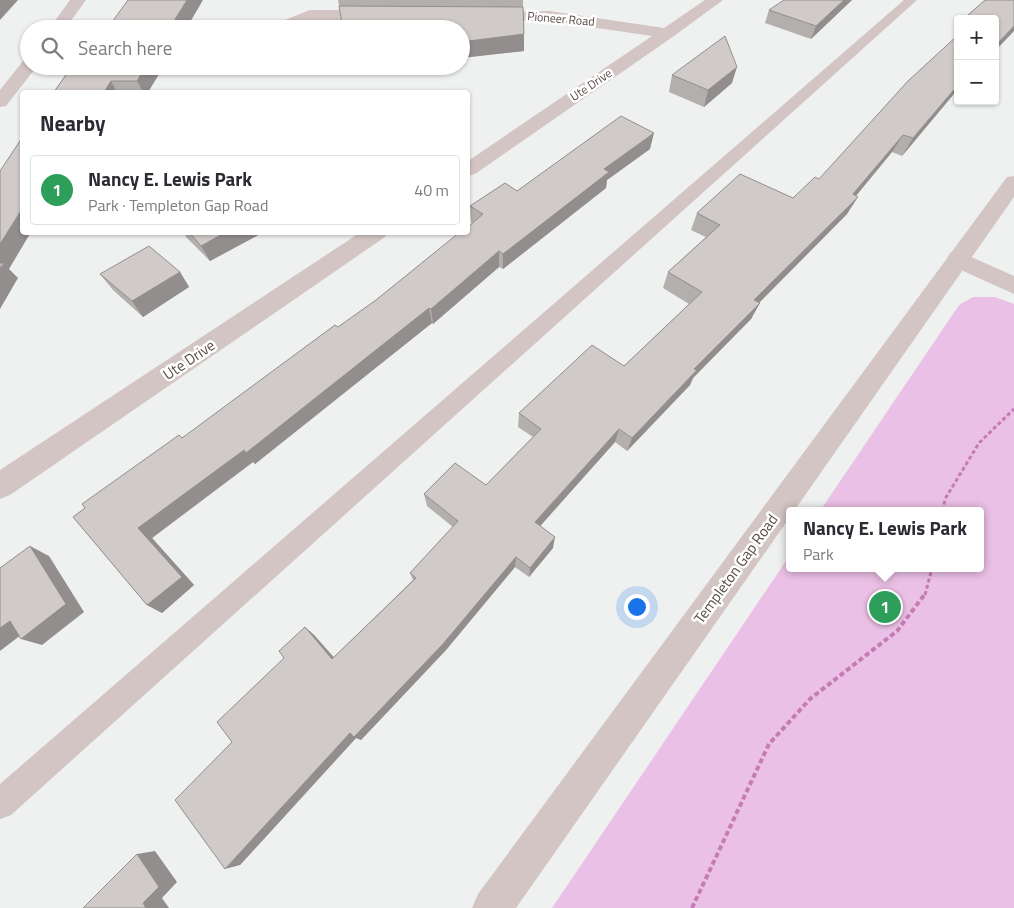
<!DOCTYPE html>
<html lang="en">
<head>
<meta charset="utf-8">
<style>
	:root { --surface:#fff; --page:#f2f2f3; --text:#2b2b33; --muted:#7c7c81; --line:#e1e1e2; --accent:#d05729 }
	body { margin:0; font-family:"Titillium Web",sans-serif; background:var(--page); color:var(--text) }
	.controls { position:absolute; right:15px; top:15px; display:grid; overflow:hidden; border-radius:5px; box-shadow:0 1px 4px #0004 }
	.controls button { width:45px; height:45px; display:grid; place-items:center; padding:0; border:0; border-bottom:1px solid var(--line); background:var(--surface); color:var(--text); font:25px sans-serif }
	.you { position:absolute; left:636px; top:606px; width:18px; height:18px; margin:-12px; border:4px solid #fff; border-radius:50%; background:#1a73e8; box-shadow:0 0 0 8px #1a73e833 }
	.badge { display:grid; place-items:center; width:32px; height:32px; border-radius:50%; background:var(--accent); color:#fff; font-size:16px; font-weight:700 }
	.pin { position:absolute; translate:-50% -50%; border:2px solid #fff; box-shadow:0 1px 5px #0006 }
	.popup { position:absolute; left:786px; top:507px; width:198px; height:65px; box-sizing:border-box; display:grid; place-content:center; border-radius:5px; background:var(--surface); filter:drop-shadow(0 1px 4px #0005); font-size:16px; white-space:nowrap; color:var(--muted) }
	.popup b { font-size:19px; color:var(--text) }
	.popup::after { content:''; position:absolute; left:50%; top:100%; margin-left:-10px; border:10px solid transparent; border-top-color:var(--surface) }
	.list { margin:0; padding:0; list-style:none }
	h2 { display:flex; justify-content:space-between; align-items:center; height:65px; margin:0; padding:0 20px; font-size:21px }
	h2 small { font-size:16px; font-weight:400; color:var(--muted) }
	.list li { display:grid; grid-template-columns:32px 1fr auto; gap:15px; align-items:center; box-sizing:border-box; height:70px; margin:0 10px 10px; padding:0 10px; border:1px solid var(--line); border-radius:5px }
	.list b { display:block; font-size:19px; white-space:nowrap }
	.list p { margin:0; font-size:16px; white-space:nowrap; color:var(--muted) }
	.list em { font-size:16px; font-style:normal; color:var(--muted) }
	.icon { flex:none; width:28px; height:28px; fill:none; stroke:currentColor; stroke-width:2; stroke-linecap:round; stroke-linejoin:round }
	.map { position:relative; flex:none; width:1014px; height:908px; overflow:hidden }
	.search { position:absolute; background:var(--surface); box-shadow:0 1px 4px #0004; left:20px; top:20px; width:450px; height:55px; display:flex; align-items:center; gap:12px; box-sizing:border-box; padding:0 18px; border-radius:28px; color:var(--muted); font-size:19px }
	.panel { position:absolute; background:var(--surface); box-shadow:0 1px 4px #0004; left:20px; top:90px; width:450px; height:145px; border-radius:5px }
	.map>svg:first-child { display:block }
	.green { fill:#ebc0e6 }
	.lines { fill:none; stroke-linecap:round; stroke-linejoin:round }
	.path-far1 { stroke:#c57bb5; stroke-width:3; stroke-dasharray:4 2.5; stroke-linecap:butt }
	.path { stroke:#c57bb5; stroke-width:4; stroke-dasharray:5 3; stroke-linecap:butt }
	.service { fill:#d2c5c3; fill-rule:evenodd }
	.minor { fill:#d2c5c3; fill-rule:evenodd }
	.tertiary { fill:#d2c5c3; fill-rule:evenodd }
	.wall { fill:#b3afad }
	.shaded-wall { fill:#928e8d }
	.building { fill:#d0cbc9; stroke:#928e8d }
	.labels { text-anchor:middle; stroke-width:5; stroke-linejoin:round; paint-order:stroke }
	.far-street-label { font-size:12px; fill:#5a4b48; stroke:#fff }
	.street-label { font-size:15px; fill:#5a4b48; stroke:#fff }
</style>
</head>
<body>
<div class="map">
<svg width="1014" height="908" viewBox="0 0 1014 908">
	<rect width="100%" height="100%" fill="#eef1f0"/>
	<!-- green -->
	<path class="green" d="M973 297H995L1014 304V908H552L790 555V568H980V511H820L959 305Z"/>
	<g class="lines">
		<!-- path-far1 -->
		<path class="path-far1" d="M943 511 945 499 979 443 1014 409
			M925 595 932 568"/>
		<!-- path -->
		<path class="path" d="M692 908 769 744 810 699 897 631 925 594"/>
		<!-- service -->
		<path class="service" d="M904 0H917L11 815 0 819V784Z"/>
		<!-- minor -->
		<path class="minor" d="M705 0H723L674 36 475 174 468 176V161L652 36 549 21H487L481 19 479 16 481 13 549 11 664 28Z
			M310 10H377L383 12 385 15 383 18 377 20H312L291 29H268L270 26Z
			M361 232H387L385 237 10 495 0 499V470Z
			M958 251 1014 276V294L950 265 947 259 950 253Z"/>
		<!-- tertiary -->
		<path class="tertiary" d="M70 0H86L65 29H49Z
			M29 60V66H37L6 106 0 107V90L23 61Z
			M1014 176V197L794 511H790V517L516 908H472L478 894 1007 177Z"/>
	</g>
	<!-- wall -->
	<path class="wall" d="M338 0H523L524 51 461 58V29H343Z
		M784 0H852L811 39 765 23 769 10Z
		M985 0 995 19H965L967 16Z
		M72 66H164L148 92H54Z
		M672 75 732 83 704 107 669 92Z
		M958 89 902 156 892 152 856 196 847 214 759 303 751 319 693 378 690 385 627 451 615 442 540 526 553 548 529 577 515 567 446 650 361 740 356 738 240 865 232 742 284 658 305 627 314 635 334 657 413 580 410 573 453 527 427 506 424 494 486 485 533 437 518 427 519 413 624 366 689 304 663 288 668 272 706 237 691 230 697 213 793 198 819 179Z
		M650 149 607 180 606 188 503 269 499 267 433 324 432 323 255 464 253 462 152 538 194 585 162 613 147 605 73 517 182 438 376 300 473 223 471 222 470 206Z
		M184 232H264L210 261 186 237Z
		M180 272 189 287 143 317 113 290 100 274Z"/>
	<!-- shaded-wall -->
	<path class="shaded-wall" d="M0 0H18L0 20Z
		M187 0H203L186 29H169Z
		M844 0H852L811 39 816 26Z
		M1014 26V31L995 51V46Z
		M524 34V51L461 58V42Z
		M146 66H164L148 92H143L137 81Z
		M351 66H396L352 72Z
		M737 67 732 83 704 107 708 90Z
		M111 81 117 92H104Z
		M958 85V89L902 156 913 138Z
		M654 133 650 149 607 180 606 188 503 269V254L604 169Z
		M903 135 892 152 845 209 858 197 847 214 746 316 754 300 853 194Z
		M22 209V232H31L9 269 18 278 0 309V244Z
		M226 232H264L210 261 201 246Z
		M499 251V267L433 324 431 309Z
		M180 272 189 287 143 317 132 301Z
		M760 303 751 319 693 378 690 385 627 451 632 438 694 369Z
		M429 308 432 323 255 464 246 453Z
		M619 429 615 442 534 533 535 522Z
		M244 450 253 462 152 538 194 585 162 613 147 605 138 528Z
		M555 537 553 548 529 577 530 568Z
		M30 546 49 556 84 612 42 645 21 639Z
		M516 557 515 567 446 650 361 740 356 738 240 865 225 869 350 733Z
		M10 621 30 628 0 651V628Z
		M305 627 314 635 340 665 332 659Z
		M155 851 177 882 162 898 169 908H146L143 903 137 854Z"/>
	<!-- building -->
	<path class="building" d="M128 0H187L169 29H107Z
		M784 0H844L816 26 769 10Z
		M985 0H1014V26L995 46V19H975L967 16Z
		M339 6 523 7 524 34 461 42V29H343Z
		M958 35V85L913 138 903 135 853 194 858 197 754 300 760 303 694 369 697 370 632 438 619 429 535 522 555 537 530 568 516 557 443 644 354 737 350 733 225 869 175 800 232 742 217 722 284 658 279 651 305 627 332 659 416 578 410 573 458 521 424 494 455 463 486 485 541 429 519 413 592 345 624 366 702 292 668 272 720 225 697 213 740 174 793 198 815 177 819 179 908 81Z
		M725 36 737 67 708 90 672 75Z
		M72 66H146L137 81H111L104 92H54Z
		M621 116 654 133 604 169 609 172 503 254 499 251 431 309 429 308 246 453 244 450 138 528 182 577 147 605 73 517 85 508 82 504 179 435 182 438 335 325 338 327 376 300 460 232H468V227L483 214 470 206 505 183 517 191Z
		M22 138V209L0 244V171Z
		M189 232H226L201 246Z
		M149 246 180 272 132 301 100 274Z
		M0 263H4L0 269Z
		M30 546 66 604 21 639 10 621 0 628V568Z
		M137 854 159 887 143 903 146 908H83Z"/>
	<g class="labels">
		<!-- far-street labels -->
		<g class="far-street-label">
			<text transform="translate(561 19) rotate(5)" y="4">Pioneer Road</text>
			<text transform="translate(591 85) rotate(-34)" y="4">Ute Drive</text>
		</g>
		<!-- street labels -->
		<g class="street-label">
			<text transform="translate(189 360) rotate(-34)" y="5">Ute Drive</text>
			<text transform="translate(736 569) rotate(-54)" y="5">Templeton Gap Road</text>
		</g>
	</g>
</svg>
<div class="controls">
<button>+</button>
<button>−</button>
</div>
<div class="you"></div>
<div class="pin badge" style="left:885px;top:607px;background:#2e9e5b">1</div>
<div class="popup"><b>Nancy E. Lewis Park</b>Park</div>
<div class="search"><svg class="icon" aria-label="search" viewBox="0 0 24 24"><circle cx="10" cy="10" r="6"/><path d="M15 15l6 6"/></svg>Search here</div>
<section class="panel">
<h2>Nearby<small></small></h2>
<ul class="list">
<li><span class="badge" style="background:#2e9e5b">1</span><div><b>Nancy E. Lewis Park</b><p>Park · Templeton Gap Road</p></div><em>40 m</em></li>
</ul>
</section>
</div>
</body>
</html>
